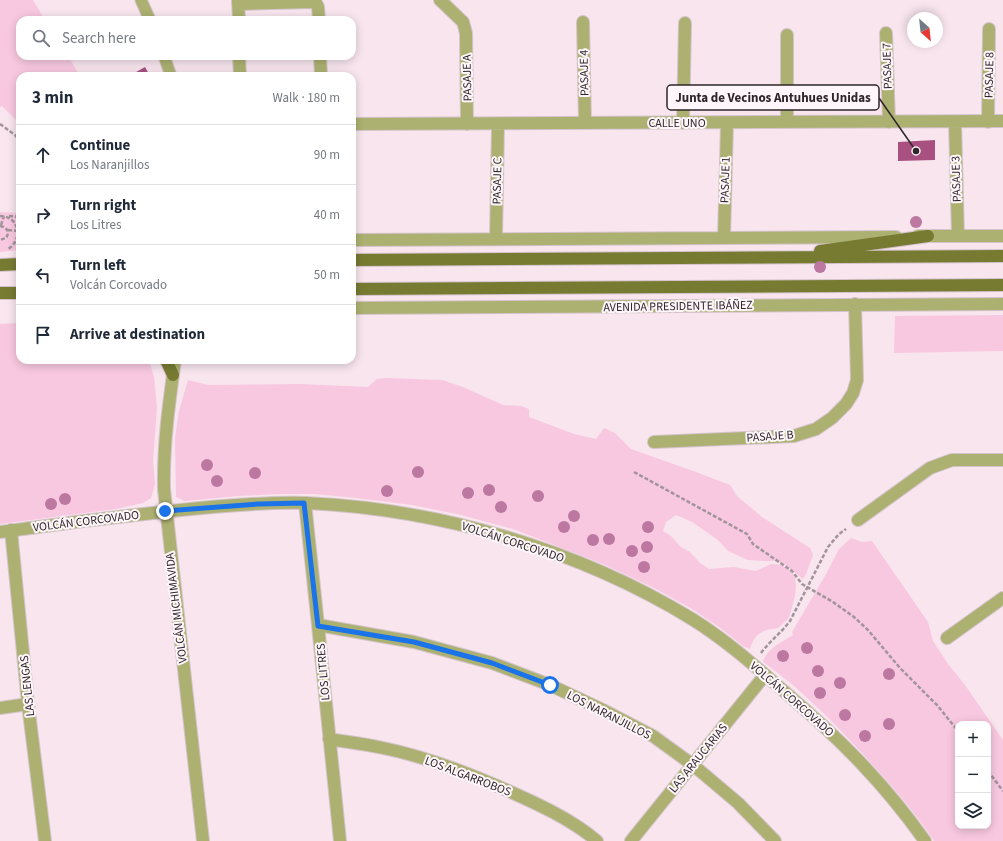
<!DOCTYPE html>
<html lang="en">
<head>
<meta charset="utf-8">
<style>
	:root { --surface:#fff; --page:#f2f2f3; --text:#1f2937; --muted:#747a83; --line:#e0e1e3 }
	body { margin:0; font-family:"Source Sans 3",sans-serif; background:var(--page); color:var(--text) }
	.controls { position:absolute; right:12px; bottom:12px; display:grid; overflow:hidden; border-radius:8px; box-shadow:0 2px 10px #0003 }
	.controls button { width:36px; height:36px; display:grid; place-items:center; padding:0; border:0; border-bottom:1px solid var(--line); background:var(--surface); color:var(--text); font:20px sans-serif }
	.compass { position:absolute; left:907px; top:12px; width:36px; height:36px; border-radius:50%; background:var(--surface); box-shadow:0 2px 10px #0003; rotate:153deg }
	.stop { position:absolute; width:12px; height:12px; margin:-9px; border:3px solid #1a73e8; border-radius:50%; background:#fff }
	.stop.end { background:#1a73e8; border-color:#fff; box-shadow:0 1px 4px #0008 }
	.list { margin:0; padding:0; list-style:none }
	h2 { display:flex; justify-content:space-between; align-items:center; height:52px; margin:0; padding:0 16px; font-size:17px }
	h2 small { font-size:13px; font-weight:400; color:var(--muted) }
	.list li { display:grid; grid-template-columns:26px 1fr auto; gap:12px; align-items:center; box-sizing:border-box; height:60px; padding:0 16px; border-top:1px solid var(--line) }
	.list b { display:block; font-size:15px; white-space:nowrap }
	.list p { margin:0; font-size:13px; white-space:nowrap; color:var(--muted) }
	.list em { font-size:13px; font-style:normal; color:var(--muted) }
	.icon { flex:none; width:22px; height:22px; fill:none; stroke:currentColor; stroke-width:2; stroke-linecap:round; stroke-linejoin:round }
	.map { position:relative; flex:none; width:1003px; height:841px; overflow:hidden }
	.search { position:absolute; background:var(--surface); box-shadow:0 2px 10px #0003; left:16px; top:16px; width:340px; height:44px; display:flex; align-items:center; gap:10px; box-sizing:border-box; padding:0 14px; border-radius:12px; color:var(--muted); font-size:15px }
	.panel { position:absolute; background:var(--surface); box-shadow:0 2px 10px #0003; left:16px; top:72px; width:340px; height:292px; border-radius:12px }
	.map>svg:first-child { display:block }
	.green { fill:#f8c8e0; fill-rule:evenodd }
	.building { fill:#a85181 }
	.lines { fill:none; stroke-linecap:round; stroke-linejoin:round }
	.service-casing { stroke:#d4c3cb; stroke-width:13 }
	.minor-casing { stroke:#d4c3cb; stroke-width:14 }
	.tertiary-casing { stroke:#d4c3cb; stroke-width:14 }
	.primary-casing { stroke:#d4c3cb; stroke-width:14 }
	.path { stroke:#a2949b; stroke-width:2.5; stroke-dasharray:4 2; stroke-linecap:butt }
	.service { stroke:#acb171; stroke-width:11 }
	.minor { stroke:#acb171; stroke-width:12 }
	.tertiary { stroke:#acb171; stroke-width:12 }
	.primary { stroke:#777b32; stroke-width:12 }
	.tree { fill:#bc78a1 }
	.route { stroke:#1a73e8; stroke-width:5 }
	.labels { text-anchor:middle; stroke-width:4; stroke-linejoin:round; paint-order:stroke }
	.street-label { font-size:12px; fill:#2e272a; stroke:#fef6fa }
	.leader { fill:none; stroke:#2e272a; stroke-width:1.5 }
	.callout-dot { fill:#2e272a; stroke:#fef6fa; stroke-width:1.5 }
	.callout { fill:#fef6fa; stroke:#2e272a; stroke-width:1.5 }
	.callout-label { font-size:13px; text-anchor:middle; font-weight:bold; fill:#2e272a }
</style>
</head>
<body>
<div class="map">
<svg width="1003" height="841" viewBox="0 0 1003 841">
	<rect width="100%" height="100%" fill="#f8e5ee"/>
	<!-- green -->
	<path class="green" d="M0 0H33L45 20H20V56H68L80 76H20V124L2 106 0 107Z
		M0 212 20 213V250L0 252Z
		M1003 315V351L894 353 895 316Z
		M20 323V360H149L154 377 157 408 153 461 155 484 151 498 143 503 116 509 0 524V324Z
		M386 378 442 380 463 387 503 405 521 406 529 409V417L574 434 596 439 604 428 615 433 631 449 696 472 730 485 737 496 762 517 810 548 813 555 806 574 803 579 784 564 775 561H766L748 560 728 551 718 540 692 522 676 515 666 522 663 531 671 536 681 547 690 552 700 563 709 569 734 567 756 571 771 564 781 565 790 570 795 577 796 586 795 596 791 611 788 619 778 628C762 630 755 633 750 649L743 646 719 627 692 609 656 589 603 564 513 529 461 515 412 505 356 498 314 494H280L238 496 185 501 176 497 175 438 179 411 188 380 208 385 300 384 368 387 377 379Z
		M851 538 862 542 872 541 928 622 933 641 948 664 965 685 1003 740V841H934C912 808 887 780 860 751 830 719 799 687 763 662 767 648 782 642 793 635L792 632 825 576 839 549ZM958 724H988V826H958Z"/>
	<!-- building -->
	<path class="building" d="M145 67 150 76H129Z
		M935 140V160L898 161V142Z"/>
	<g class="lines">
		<defs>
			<path id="service" d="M141 0 150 20
				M164 56 171 76"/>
			<path id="minor" d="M238 0 239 20
				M440 0 463 22 466 33 467 124
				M238 4 312 2 316 3 318 7 319 20
				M583 22 585 123
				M886 33 889 122
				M239 56 240 76
				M320 56 321 76
				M787 122V35
				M955 122 958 236
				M988 122 989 29
				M683 123 685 23
				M352 124 1003 121
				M918 236H1003
				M724 238 727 123
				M496 239 498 124
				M352 240 896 237
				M352 308 1003 304
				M654 442 794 436 816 429 832 418 846 404 853 393 857 380 855 304
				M305 503 318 625 340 841
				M858 520 930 468 952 460H1003
				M11 530 28 704 45 841
				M318 625 414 642 492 663 550 685 605 711 653 736 693 765 738 803 775 841
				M947 638 1003 598
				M0 708 28 704
				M329 739C347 742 365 744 383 748 428 757 471 774 513 793 542 806 572 820 597 841
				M631 841 765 675"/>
			<path id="tertiary" d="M175 360C169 403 163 446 164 489L203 841
				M0 532C57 524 114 517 171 511 216 506 261 502 306 503 440 509 577 549 692 619 726 640 756 667 786 693 840 739 884 783 925 841"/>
			<path id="primary" d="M820 251 928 236
				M352 260 1003 256
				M0 265 20 264
				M352 289 1003 285
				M0 293H20
				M166 360 173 375"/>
		</defs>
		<!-- service casing -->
		<use href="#service" class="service-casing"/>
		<!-- minor casing -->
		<use href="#minor" class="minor-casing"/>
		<!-- tertiary casing -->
		<use href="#tertiary" class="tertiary-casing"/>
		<!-- primary casing -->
		<use href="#primary" class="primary-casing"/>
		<!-- path -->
		<path class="path" d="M0 124 15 135 20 141
			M0 216C19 216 24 239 8 249
			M9 216 20 217
			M1 225 4 216
			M0 226C7 227 10 232 6 238L0 240
			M8 230 18 231
			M634 472 747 534 753 544 792 571 802 584 833 602 854 617 868 630 900 668 937 705 958 731
			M761 653C770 641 781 633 790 621L828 547 839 534 846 529
			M988 771 1003 791"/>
		<!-- service -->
		<use href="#service" class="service"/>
		<!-- minor -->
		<use href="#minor" class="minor"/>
		<!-- tertiary -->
		<use href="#tertiary" class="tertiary"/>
		<!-- primary -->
		<use href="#primary" class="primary"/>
	</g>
	<!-- trees -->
	<g class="tree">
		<circle cx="916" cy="222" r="6"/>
		<circle cx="820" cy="267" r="6"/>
		<circle cx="207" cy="465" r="6"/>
		<circle cx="418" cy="472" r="6"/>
		<circle cx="255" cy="473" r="6"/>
		<circle cx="217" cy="481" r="6"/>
		<circle cx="489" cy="490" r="6"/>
		<circle cx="387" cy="491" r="6"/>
		<circle cx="468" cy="493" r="6"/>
		<circle cx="538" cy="496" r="6"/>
		<circle cx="65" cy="499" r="6"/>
		<circle cx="51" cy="504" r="6"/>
		<circle cx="501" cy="507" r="6"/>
		<circle cx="574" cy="516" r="6"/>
		<circle cx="564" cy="527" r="6"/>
		<circle cx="648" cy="527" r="6"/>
		<circle cx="609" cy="539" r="6"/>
		<circle cx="593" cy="540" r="6"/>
		<circle cx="647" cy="547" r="6"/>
		<circle cx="632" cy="551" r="6"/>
		<circle cx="644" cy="567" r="6"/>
		<circle cx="807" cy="648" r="6"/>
		<circle cx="783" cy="656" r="6"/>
		<circle cx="818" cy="671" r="6"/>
		<circle cx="889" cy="674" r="6"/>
		<circle cx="840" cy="683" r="6"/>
		<circle cx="820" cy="693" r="6"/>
		<circle cx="845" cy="715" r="6"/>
		<circle cx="889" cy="724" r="6"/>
		<circle cx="865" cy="736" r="6"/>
	</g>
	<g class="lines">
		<!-- route -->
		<path class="route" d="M165 511 258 504 304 503 318 626 414 642 492 663 550 685"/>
	</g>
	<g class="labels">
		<!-- street labels -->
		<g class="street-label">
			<text transform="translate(887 66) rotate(-92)" y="4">PASAJE 7</text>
			<text transform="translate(584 73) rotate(-91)" y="4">PASAJE 4</text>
			<text transform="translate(989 75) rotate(-89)" y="4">PASAJE 8</text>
			<text transform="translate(467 78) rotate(-91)" y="4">PASAJE A</text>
			<text x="677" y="127">CALLE UNO</text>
			<text transform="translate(956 179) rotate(-92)" y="4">PASAJE 3</text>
			<text transform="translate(725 180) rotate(-88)" y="4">PASAJE 1</text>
			<text transform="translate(497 181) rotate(-89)" y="4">PASAJE C</text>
			<text transform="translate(678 306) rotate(-1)" y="4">AVENIDA PRESIDENTE IBÁÑEZ</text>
			<text transform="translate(770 436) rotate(-4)" y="4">PASAJE B</text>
			<text transform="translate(86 521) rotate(-7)" y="4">VOLCÁN CORCOVADO</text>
			<text transform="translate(513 542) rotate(18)" y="4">VOLCÁN CORCOVADO</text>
			<text transform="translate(176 608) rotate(-97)" y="4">VOLCÁN MICHIMAVIDA</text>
			<text transform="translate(323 672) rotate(-95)" y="4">LOS LITRES</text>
			<text transform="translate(27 686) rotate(-96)" y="4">LAS LENGAS</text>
			<text transform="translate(792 699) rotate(41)" y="4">VOLCÁN CORCOVADO</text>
			<text transform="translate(609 715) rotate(27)" y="4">LOS NARANJILLOS</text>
			<text transform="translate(698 758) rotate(-51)" y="4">LAS ARAUCARIAS</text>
			<text transform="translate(468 776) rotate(21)" y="4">LOS ALGARROBOS</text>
		</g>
	</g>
	<!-- callouts -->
	<path class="leader" d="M916 151L879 98"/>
	<circle class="callout-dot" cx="916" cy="151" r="4"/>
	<rect class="callout" x="667" y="85" width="212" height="25" rx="4"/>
	<g class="callout-label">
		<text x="773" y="102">Junta de Vecinos Antuhues Unidas</text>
	</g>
</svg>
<div class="controls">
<button>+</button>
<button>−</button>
<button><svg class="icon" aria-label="layers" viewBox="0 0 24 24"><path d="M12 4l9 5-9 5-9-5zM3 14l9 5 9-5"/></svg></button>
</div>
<svg class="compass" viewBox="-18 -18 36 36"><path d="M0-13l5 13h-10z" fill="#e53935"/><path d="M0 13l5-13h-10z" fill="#747a83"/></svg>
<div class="stop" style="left:550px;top:685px"></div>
<div class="stop end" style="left:165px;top:511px"></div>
<div class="search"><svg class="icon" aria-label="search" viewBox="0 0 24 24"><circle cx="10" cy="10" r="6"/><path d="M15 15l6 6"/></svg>Search here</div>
<section class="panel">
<h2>3 min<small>Walk · 180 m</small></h2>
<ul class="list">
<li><svg class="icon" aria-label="ahead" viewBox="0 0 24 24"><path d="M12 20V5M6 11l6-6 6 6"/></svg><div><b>Continue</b><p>Los Naranjillos</p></div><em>90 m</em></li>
<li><svg class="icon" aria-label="right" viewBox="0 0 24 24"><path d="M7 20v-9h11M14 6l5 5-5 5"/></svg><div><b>Turn right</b><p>Los Litres</p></div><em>40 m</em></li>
<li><svg class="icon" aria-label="left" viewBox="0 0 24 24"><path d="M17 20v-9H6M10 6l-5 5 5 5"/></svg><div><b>Turn left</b><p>Volcán Corcovado</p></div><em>50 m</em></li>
<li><svg class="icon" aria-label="arrive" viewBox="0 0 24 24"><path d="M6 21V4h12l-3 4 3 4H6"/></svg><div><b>Arrive at destination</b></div></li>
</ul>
</section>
</div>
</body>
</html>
